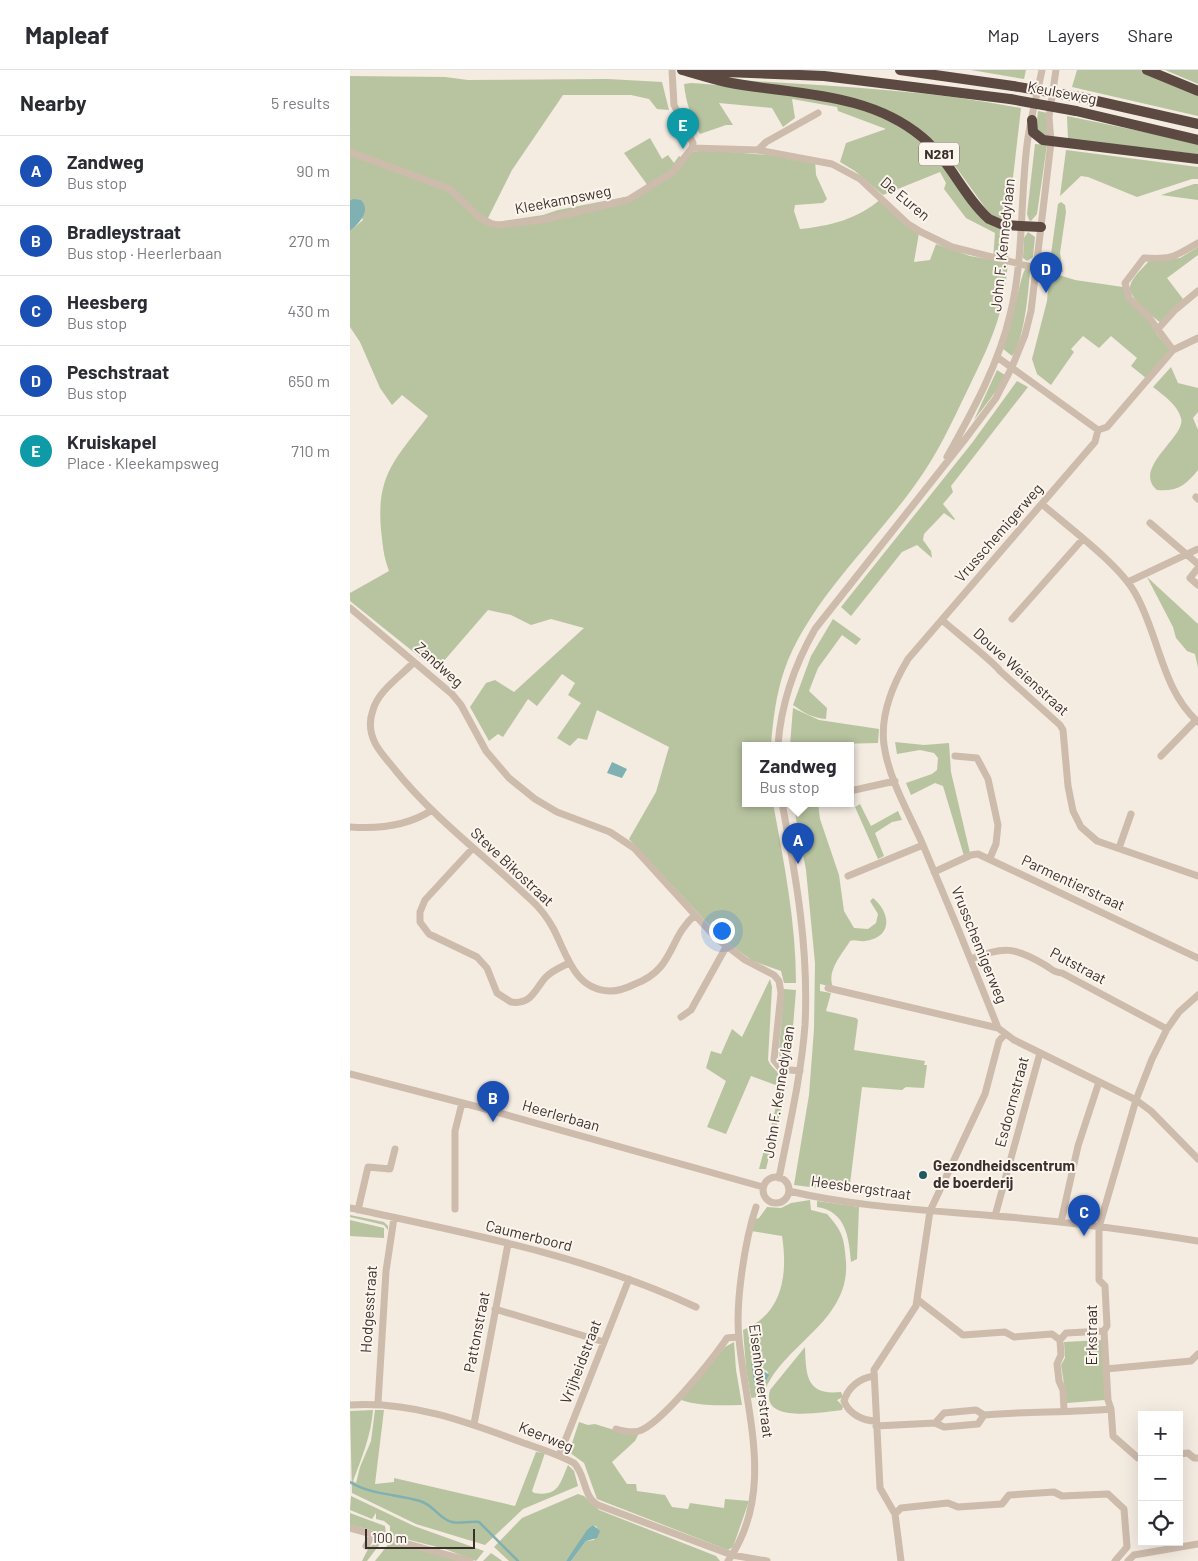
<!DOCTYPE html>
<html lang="en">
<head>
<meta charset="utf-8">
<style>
	:root { --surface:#fff; --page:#f7f7f7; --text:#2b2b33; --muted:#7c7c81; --line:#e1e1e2; --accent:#1f5a5e }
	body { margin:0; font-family:Barlow,sans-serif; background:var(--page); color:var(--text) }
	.controls { position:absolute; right:15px; bottom:15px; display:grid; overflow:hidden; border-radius:0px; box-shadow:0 5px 20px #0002 }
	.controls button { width:45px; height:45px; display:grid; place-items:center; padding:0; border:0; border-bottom:1px solid var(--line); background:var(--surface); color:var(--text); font:25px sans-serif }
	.scale { position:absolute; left:15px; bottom:12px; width:110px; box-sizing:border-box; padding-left:5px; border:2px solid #3b302b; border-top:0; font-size:14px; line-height:18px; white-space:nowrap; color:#3b302b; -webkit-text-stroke:4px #fbf5ee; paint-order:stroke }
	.you { position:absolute; left:371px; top:860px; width:18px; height:18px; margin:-12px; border:4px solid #fff; border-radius:50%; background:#1a73e8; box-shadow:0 0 0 8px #1a73e833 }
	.badge { display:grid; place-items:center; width:32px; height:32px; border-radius:50%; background:var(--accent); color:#fff; font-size:16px; font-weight:700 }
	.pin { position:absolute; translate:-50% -41px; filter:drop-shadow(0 1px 2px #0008) }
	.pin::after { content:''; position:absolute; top:26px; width:18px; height:15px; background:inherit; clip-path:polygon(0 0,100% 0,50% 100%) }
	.popup { position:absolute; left:392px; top:672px; width:112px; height:65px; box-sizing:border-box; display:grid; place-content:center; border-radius:0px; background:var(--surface); filter:drop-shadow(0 1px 4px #0005); font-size:16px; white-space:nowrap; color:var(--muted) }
	.popup b { font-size:19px; color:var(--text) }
	.popup::after { content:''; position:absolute; left:50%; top:100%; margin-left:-10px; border:10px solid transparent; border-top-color:var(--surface) }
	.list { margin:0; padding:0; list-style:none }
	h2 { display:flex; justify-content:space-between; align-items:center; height:65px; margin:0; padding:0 20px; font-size:21px }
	h2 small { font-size:16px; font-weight:400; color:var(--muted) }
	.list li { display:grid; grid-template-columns:32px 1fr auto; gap:15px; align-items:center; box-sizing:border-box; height:70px; padding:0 20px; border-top:1px solid var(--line) }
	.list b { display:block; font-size:19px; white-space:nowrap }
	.list p { margin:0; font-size:16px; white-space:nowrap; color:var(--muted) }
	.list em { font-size:16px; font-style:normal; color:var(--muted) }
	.icon { flex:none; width:28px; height:28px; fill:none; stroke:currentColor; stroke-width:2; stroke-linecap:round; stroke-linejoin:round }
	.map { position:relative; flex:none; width:848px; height:1491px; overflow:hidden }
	header { display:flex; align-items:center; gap:30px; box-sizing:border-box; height:70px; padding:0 25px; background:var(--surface); border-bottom:1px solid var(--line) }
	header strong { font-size:24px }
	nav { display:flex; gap:28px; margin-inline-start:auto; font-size:18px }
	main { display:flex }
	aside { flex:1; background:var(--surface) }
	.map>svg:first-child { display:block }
	.green { fill:#b8c4a0; fill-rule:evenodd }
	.water { fill:#7fb0b2 }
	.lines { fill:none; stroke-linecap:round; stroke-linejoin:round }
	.stream { stroke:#7fb0b2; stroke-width:2.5 }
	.minor { stroke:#cdbbac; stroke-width:7 }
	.highway { stroke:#5c4a42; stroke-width:10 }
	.highway-bridge { stroke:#5c4a42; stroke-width:10 }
	.poi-dot { fill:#1f5a5e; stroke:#fbf5ee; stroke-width:2 }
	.labels { text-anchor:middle; stroke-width:4; stroke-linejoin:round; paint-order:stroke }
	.shield { fill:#fbf5ee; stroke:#756b66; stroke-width:1 }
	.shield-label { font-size:14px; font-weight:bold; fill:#3b302b }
	.street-label { font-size:15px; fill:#3b302b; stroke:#fbf5ee }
	.poi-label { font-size:15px; font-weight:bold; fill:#3b302b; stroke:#fbf5ee; text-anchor:start }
</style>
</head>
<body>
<header>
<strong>Mapleaf</strong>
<nav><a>Map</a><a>Layers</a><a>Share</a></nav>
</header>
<main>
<aside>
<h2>Nearby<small>5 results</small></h2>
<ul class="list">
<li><span class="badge" style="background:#1a4fb4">A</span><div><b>Zandweg</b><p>Bus stop</p></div><em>90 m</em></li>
<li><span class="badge" style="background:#1a4fb4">B</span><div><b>Bradleystraat</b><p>Bus stop · Heerlerbaan</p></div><em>270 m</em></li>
<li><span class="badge" style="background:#1a4fb4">C</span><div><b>Heesberg</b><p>Bus stop</p></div><em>430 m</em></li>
<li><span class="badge" style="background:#1a4fb4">D</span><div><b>Peschstraat</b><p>Bus stop</p></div><em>650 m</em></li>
<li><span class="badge" style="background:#0f9aa8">E</span><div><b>Kruiskapel</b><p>Place · Kleekampsweg</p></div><em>710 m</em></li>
</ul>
</aside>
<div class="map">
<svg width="848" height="1491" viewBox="0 0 848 1491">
	<rect width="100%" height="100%" fill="#f4ebe1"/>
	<!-- green -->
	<path class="green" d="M621 0H676L674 9Z
		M727 0H792L848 23V46L722 17Z
		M815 0H848V14Z
		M0 6 95 7 118 10 258 9 312 12 319 40 307 39 299 29 281 25H213L162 100 137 150 147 152 193 145 208 140 280 126 297 117 296 113 274 83 300 68 312 89 318 85 324 93 329 86 335 90 343 82 357 80 465 89 466 105 477 129 473 133 445 135 444 141 450 159C481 156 507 149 531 129L569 163 564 192 580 190 586 174 620 186 643 190 645 163 616 148 594 119 596 113 590 102 533 125 505 101 490 92 496 73 536 59 488 41 487 37 442 29 445 48 433 57 422 38 369 33 383 55H376L350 64C341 47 336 33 334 14L341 13C411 18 515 26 571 71 595 91 607 121 629 142 637 149 650 154 659 159 659 187 657 215 650 242 643 268 630 294 618 319 602 352 587 385 565 415 523 474 458 532 434 601 426 625 423 650 421 675H396V733H423C434 793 446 852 446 913H434L431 901 403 891 373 870 279 769 306 722 319 677 247 640 237 670 228 668 220 676 207 668 231 633 218 625 225 613 212 604 187 636 178 629 153 667 148 664 139 671 120 637 136 613 145 610 164 622 234 558 201 549 181 555 161 545 138 540 86 600 0 531V523L39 501C33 485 33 476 31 460 26 403 47 388 78 346L52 325 42 335 30 318 10 272 0 257V161L13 150 3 129 0 130Z
		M387 10C482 16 577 20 671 38L658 151 643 146 636 139 608 100 583 70 548 46Z
		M688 41 698 43V68L686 59Z
		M717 46 848 73V84L718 70Z
		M685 74 697 75 687 144 681 151 679 150 677 144Z
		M716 80 848 97V109H842L787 127 738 107 731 106 710 126Z
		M844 114H848V130L811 125Z
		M711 132 715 135 716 142 710 183 713 202 699 198 708 134Z
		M678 162 685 167 683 187 677 191 673 188 674 168Z
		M848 177V185L817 208 833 229 811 253C803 247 778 227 780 217 781 208 793 198 799 191L830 188Z
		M676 198 680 199C679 218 674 273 662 286L652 278C662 262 670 203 676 198Z
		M699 202 725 210 773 217 807 257 806 263 820 280 796 308 781 296 787 288 761 266 749 278 733 266 721 279 724 282 701 315 687 304 682 289 697 231Z
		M821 297 828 313 848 318V342L843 348 848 360V400C836 415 827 422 807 420 781 398 837 366 831 348 827 334 814 326 803 317Z
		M647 300 655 305 647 320 624 350Z
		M667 311 678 317 601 416 603 422 593 434 605 449 604 450 594 443 574 464 573 470 581 481 582 488 567 475 552 482 501 546 491 537 622 373Z
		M797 507 848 554V598L845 584 837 581 826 568 823 557Z
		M483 549 511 569 506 575 492 565 468 598 459 621 477 638 476 649C463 648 454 643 443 635L461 586Z
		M443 638 469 650 529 659 528 673 440 675Z
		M545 672 574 675 599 673 601 702 620 783 614 786 593 716 585 713 561 725 556 713 582 704 587 700 588 688 584 683 570 680 547 684Z
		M443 733H468L470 749 489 805 494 841 504 858 518 859 526 853 528 844 520 831 523 828C541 843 543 867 515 871 510 872 505 869 500 871 493 883 476 901 483 917L470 914V921L481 923 476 941 506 948 508 950 504 980 575 991 574 995H577L574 1018 556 1017 552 1020 512 1017 499 1122 444 1115 459 1025 464 959 465 893 456 800Z
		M510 734 521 756 548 741 552 750 542 752 525 763 534 786 528 789 505 737Z
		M420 909 422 917 418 990C422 1001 434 1003 437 1015L416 1099H409L414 1080 421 1076V1071L418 1068 431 1017 401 1006 376 1064 357 1057 376 1011 356 998 361 981 371 984 382 959 392 967Z
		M434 919 446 920 440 994 430 988 429 980Z
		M460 1130 461 1140 477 1144C493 1162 494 1168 496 1192 500 1254 428 1276 413 1326L401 1328 396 1298 393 1260C433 1244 438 1204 432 1166L401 1161 405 1149 409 1148 417 1137 431 1138 441 1133ZM402 1291 418 1302 412 1317H406Z
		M467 1131 509 1137 507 1189 501 1192C499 1168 496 1141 467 1137Z
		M0 1145 34 1152 38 1156V1160L34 1155 0 1147Z
		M0 1150 34 1158V1168L0 1166Z
		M752 1270 755 1330 717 1333 711 1295 715 1288 714 1272Z
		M384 1272 386 1300 392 1335C371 1335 352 1337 331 1330L375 1277Z
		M455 1277C456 1305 456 1326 491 1322L493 1327 487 1330 493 1336 492 1340C473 1342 410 1354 420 1320Z
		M23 1340C21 1366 12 1387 3 1411L6 1413 10 1397 21 1371 25 1340H34L25 1414 44 1412V1408L165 1436 186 1382 195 1383 182 1421 184 1423C209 1427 210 1413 218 1395L224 1401 228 1416 173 1439 135 1475 66 1454 2 1423 0 1341Z
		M229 1352 238 1355 245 1354 277 1364 289 1363 285 1371 262 1392 277 1414H286L287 1421 315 1425 322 1437 338 1439 340 1433 374 1438 375 1429 399 1431 383 1477 378 1480 247 1429 234 1393 219 1382Z
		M228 1424 234 1426 249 1440 366 1486 370 1491H221L236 1471 244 1470 247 1457 243 1455 216 1491H159L144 1477 172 1448Z
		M1 1426 64 1456 134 1481 126 1491 95 1479 40 1465V1456L34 1451 26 1449V1443L22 1449 0 1440Z
		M0 1443 35 1456 36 1464 0 1455Z
		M23 1470H28L30 1474 17 1491H12L19 1477 24 1474Z
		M40 1472 113 1491H25Z
		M141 1483 151 1490 152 1491H133Z"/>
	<!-- water -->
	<path class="water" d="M3 129 11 130C22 141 8 154 0 161V130Z
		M262 692 277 699 272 708 257 703Z
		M401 1291 419 1305 412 1317 408 1318 404 1312Z
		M243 1455 250 1461 247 1468 236 1471 221 1491H216L237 1460Z"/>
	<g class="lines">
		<!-- stream -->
		<path class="stream" d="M0 1412C21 1425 47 1424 70 1431 84 1435 89 1449 102 1452 109 1454 120 1451 129 1452L168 1491"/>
		<!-- minor -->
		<path class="minor" d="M322 0 324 35 343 73 342 78
			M342 78 408 80 482 94 510 109 558 154 571 162 602 177 686 198
			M408 80 416 72 468 43
			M0 82 100 119 130 148 142 154 149 155 192 150 278 130 323 102 342 78
			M807 260 825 240 848 221
			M823 280 798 246 779 228 775 213 794 188C824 190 824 186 848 173
			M647 287 748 360
			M748 360 757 357 823 280 848 268
			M597 387C622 342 648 296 660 245 674 189 670 131 677 75 680 50 687 25 692 0
			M846 427 848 429
			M692 434C718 457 769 494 785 523 809 564 811 619 848 652
			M800 453 848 494
			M848 498 840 508 848 515
			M778 512 848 479
			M0 538 102 624 111 635 136 681 159 708 185 729 207 742 260 762 284 778 366 868 395 890 424 905 429 911 431 923 424 990 431 999 450 1001
			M662 549 732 470
			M592 550C602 559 646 594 650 601L710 655 713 660 718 716 723 741 731 757 747 771 848 806
			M64 592C51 606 28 621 23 640 19 651 20 663 25 673 30 683 39 692 46 701 85 749 135 786 180 829 189 837 197 847 203 858 217 884 224 920 260 921 269 921 277 918 285 914 325 899 318 868 345 845
			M428 675C431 634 444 596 465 559L616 368 646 328 662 297 675 265 681 241 701 72 699 47 706 0
			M605 686 627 688 638 709 648 755 646 774 640 788
			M811 686 846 650
			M500 721 545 711
			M0 757C28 759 58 756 82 740
			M769 778 781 744
			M122 779 75 830 70 842V852L79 864 127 887 137 898 147 923 161 932C181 935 184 921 195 908 201 901 211 897 219 893
			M584 802 621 785 628 784 848 888
			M498 806 573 775
			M621 889C654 876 665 877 695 895 702 899 704 903 712 903L817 959
			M478 918 648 958 664 970 786 1030 801 1041 848 1089
			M331 947 341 940 376 877
			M648 958C624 897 599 836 573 775 559 743 539 710 534 675 530 645 543 614 558 589L745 372 748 360
			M0 1004 132 1038 413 1117
			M413 1120a13 13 0 1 1 26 0a13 13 0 1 1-26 0Z
			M429 1108C439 1057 451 1007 455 955 459 880 446 806 432 733
			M439 1121C506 1137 576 1140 645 1146 713 1151 781 1160 848 1171
			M0 1138C117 1163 237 1186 346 1237
			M105 1139V1061L112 1033
			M8 1140 18 1097 40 1099 45 1079
			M645 1146 690 983
			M711 1152 728 1076 749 1012
			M568 1230 613 1265 655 1262 664 1267 702 1264 710 1270 716 1263 754 1261
			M145 1239 254 1272
			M710 1270 711 1285 707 1294 709 1311 713 1320 714 1340
			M756 1299 841 1291 848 1284
			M524 1306C510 1308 498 1317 494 1331 499 1344 513 1351 526 1351
			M28 1333 36 1201 44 1148
			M0 1335C60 1331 115 1351 171 1372 188 1378 208 1384 224 1393 236 1405 233 1427 248 1435L382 1485 417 1491
			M585 1353 594 1357 628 1354 634 1345
			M124 1354 158 1174
			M526 1356 585 1353 594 1343 626 1340 634 1345C677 1341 718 1343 761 1339
			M266 1359C273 1361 282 1363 289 1361 311 1354 361 1291 375 1271L377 1268 388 1267
			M829 1384 838 1383 844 1388H848
			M209 1386 279 1209
			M792 1387 788 1388 763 1366 761 1339 758 1330 754 1261 757 1256 755 1216 749 1210V1157L786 1030 802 989 817 959 829 942 848 925
			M545 1444 551 1438 598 1433 608 1437 652 1434 659 1425 704 1422 712 1426 758 1424 774 1439 777 1477 765 1491
			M0 1458 120 1491
			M16 1476 23 1464
			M378 1491C426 1422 396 1344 389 1269 385 1233 395 1170 406 1137
			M551 1491 545 1444 530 1418 524 1300 566 1236 580 1141 635 1024 649 971 655 964
			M778 1491 784 1485 848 1474"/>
		<!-- highway -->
		<path class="highway" d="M332 0C347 4 362 9 376 12 442 25 517 21 572 67 600 90 613 126 639 149L653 155 691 157
			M550 0 663 16
			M797 0 848 21
			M350 1 474 6 660 29
			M729 27 848 54
			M726 41 848 70
			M682 50 683 62 693 70 848 89"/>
		<!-- highway-bridge -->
		<path class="highway-bridge" d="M663 16 729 27
			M660 29 726 41"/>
	</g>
	<!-- markers -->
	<circle class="poi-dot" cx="573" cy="1105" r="5"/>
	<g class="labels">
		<!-- shield labels -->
		<rect class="shield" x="569" y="72.5" width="40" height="23" rx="4"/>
		<g class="shield-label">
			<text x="589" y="89">N281</text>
		</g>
		<!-- street labels -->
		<g class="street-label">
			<text transform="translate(712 23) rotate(11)" y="5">Keulseweg</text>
			<text transform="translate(555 129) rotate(40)" y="5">De Euren</text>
			<text transform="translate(213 130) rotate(-11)" y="5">Kleekampsweg</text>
			<text transform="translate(653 175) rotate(-84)" y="5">John F. Kennedylaan</text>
			<text transform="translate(649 463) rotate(-49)" y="5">Vrusschemigerweg</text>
			<text transform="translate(89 595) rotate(42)" y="5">Zandweg</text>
			<text transform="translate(671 602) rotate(42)" y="5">Douve Weienstraat</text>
			<text transform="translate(162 797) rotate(43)" y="5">Steve Bikostraat</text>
			<text transform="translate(723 813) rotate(25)" y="5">Parmentierstraat</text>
			<text transform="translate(629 875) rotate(68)" y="5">Vrusschemigerweg</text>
			<text transform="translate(728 896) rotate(28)" y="5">Putstraat</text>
			<text transform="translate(429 1022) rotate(-81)" y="5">John F. Kennedylaan</text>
			<text transform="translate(662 1032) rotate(-75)" y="5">Esdoornstraat</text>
			<text transform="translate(211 1046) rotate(16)" y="5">Heerlerbaan</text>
			<text transform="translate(511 1118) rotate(8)" y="5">Heesbergstraat</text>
			<text transform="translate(179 1166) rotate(14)" y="5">Caumerboord</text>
			<text transform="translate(19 1239) rotate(-86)" y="5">Hodgesstraat</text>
			<text transform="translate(127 1262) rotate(-79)" y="5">Pattonstraat</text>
			<text transform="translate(742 1265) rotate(-90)" y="5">Erkstraat</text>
			<text transform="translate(231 1292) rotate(-69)" y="5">Vrijheidstraat</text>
			<text transform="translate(411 1311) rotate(83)" y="5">Eisenhowerstraat</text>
			<text transform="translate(196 1367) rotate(22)" y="5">Keerweg</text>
		</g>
		<!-- poi labels -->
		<g class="poi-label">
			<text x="583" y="1101">Gezondheidscentrum<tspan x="583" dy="17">de boerderij</tspan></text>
		</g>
	</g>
</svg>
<div class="controls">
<button>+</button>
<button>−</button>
<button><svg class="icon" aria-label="locate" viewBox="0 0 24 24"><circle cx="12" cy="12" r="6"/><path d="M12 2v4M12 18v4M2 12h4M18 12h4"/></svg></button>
</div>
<div class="scale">100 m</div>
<div class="you"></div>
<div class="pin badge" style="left:448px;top:794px;background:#1a4fb4">A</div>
<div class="popup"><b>Zandweg</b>Bus stop</div>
<div class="pin badge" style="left:143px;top:1052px;background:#1a4fb4">B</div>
<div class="pin badge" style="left:734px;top:1166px;background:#1a4fb4">C</div>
<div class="pin badge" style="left:696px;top:223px;background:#1a4fb4">D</div>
<div class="pin badge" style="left:333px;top:79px;background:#0f9aa8">E</div>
</div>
</main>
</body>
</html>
